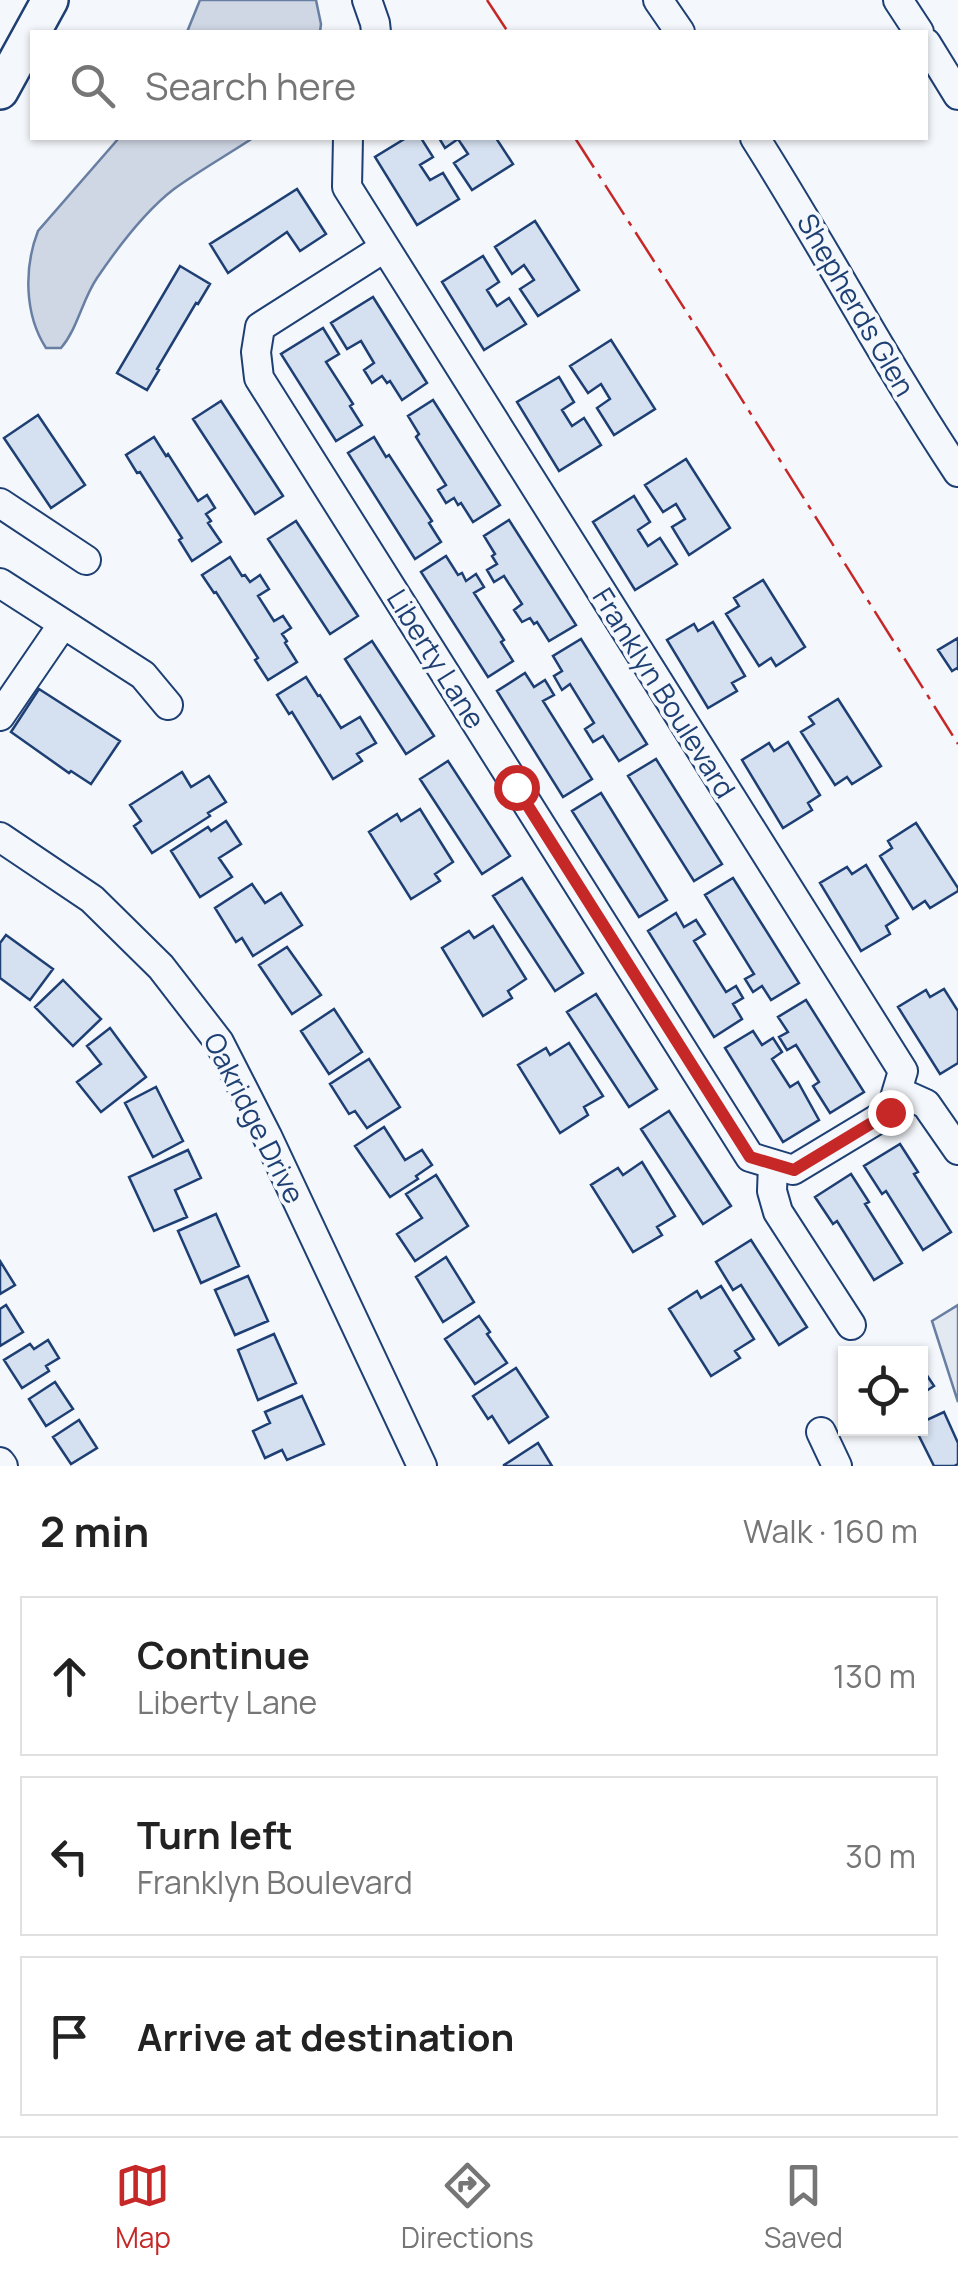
<!DOCTYPE html>
<html lang="en">
<head>
<meta charset="utf-8">
<style>
	:root { --surface:#fff; --page:#f6f6f6; --text:#222; --muted:#767676; --line:#e0e0e0; --accent:#c62828 }
	body { margin:0; font-family:Manrope,sans-serif; background:var(--page); color:var(--text) }
	.controls { position:absolute; right:30px; bottom:30px; display:grid; overflow:hidden; border-radius:0px; box-shadow:0 2px 8px #0004 }
	.controls button { width:90px; height:90px; display:grid; place-items:center; padding:0; border:0; border-bottom:2px solid var(--line); background:var(--surface); color:var(--text); font:50px sans-serif }
	.stop { position:absolute; width:30px; height:30px; margin:-22px; border:8px solid #c62828; border-radius:50%; background:#fff }
	.stop.end { background:#c62828; border-color:#fff; box-shadow:0 2px 10px #0008 }
	.list { margin:0; padding:0; list-style:none }
	h2 { display:flex; justify-content:space-between; align-items:center; height:130px; margin:0; padding:0 40px; font-size:42px }
	h2 small { font-size:32px; font-weight:400; color:var(--muted) }
	.list li { display:grid; grid-template-columns:65px 1fr auto; gap:30px; align-items:center; box-sizing:border-box; height:160px; margin:0 20px 20px; padding:0 20px; border:2px solid var(--line); border-radius:0px }
	.list b { display:block; font-size:38px; white-space:nowrap }
	.list p { margin:0; font-size:32px; white-space:nowrap; color:var(--muted) }
	.list em { font-size:32px; font-style:normal; color:var(--muted) }
	.icon { flex:none; width:55px; height:55px; fill:none; stroke:currentColor; stroke-width:2; stroke-linecap:round; stroke-linejoin:round }
	.map { position:relative; flex:none; width:958px; height:1466px; overflow:hidden }
	.search { position:absolute; background:var(--surface); box-shadow:0 2px 8px #0004; left:30px; right:30px; top:30px; height:110px; display:flex; align-items:center; gap:25px; box-sizing:border-box; padding:0 35px; border-radius:0px; color:var(--muted); font-size:38px }
	.sheet { height:670px; background:var(--surface) }
	nav { display:flex; justify-content:space-around; align-items:center; box-sizing:border-box; height:140px; border-top:2px solid var(--line); background:var(--surface); font-size:28px; color:var(--muted) }
	nav a { display:grid; justify-items:center; gap:5px }
	nav .on { color:var(--accent) }
	.map>svg:first-child { display:block }
	.green { fill:#e3e9f0; stroke:#687fa3; stroke-width:2.5 }
	.water { fill:#cfd7e4; stroke:#687fa3; stroke-width:2.5 }
	.building { fill:#d5e0f0; stroke:#1d3f73; stroke-width:2.5 }
	.lines { fill:none; stroke-linecap:round; stroke-linejoin:round }
	.minor-casing { stroke:#1d3f73; stroke-width:32 }
	.major-casing { stroke:#1d3f73; stroke-width:40 }
	.minor { stroke:#f4f7fb; stroke-width:28 }
	.major { stroke:#f4f7fb; stroke-width:35 }
	.power { stroke:#c62828; stroke-width:2.5; stroke-dasharray:35 8 5 8; stroke-linecap:butt }
	.route { stroke:#c62828; stroke-width:12 }
	.labels { text-anchor:middle; stroke-width:8; stroke-linejoin:round; paint-order:stroke }
	.street-label { font-size:28px; fill:#1d3f73; stroke:#f4f7fb }
</style>
</head>
<body>
<div class="map">
<svg width="958" height="1466" viewBox="0 0 958 1466">
	<rect width="100%" height="100%" fill="#f4f7fb"/>
	<!-- green -->
	<path class="green" d="M958 1305V1402L932 1321Z"/>
	<!-- water -->
	<path class="water" d="M200 0H316L321 24 320 32H187Z
		M119 138H253C227 155 199 171 174 189 144 212 118 247 97 278 82 300 78 328 61 348H46C24 314 24 267 38 231Z"/>
	<!-- building -->
	<path class="building" d="M406 138H421L433 157 420 165 430 180 443 173 459 199 417 225 375 157Z
		M439 138H496L513 164 472 190 454 163 468 154 458 139 445 148Z
		M297 189 326 234 300 251 287 232 228 273 210 244Z
		M535 221 579 290 538 316 520 289 534 280 524 265 512 274 495 247Z
		M483 256 499 282 487 290 497 306 509 298 526 324 484 350 442 282Z
		M180 266 210 284 198 304 196 303 157 369 159 370 147 390 117 373Z
		M373 297 427 383 402 400 390 381 387 383 382 376 372 383 364 370 374 363 361 341 347 349 331 323Z
		M323 328 339 354 326 362 353 404 350 406 362 425 336 441 281 354Z
		M611 340 655 409 614 435 597 408 610 399 601 384 588 393 570 366Z
		M559 377 574 402 562 410 572 426 584 418 601 445 559 471 517 402Z
		M433 400 500 505 473 522 461 503 458 505 454 498 446 503 438 490 446 485 416 437 419 434 408 416Z
		M221 401 283 496 255 514 193 419Z
		M38 415 85 485 51 508 4 438Z
		M154 437 166 456 168 454 198 501 207 495 215 508 206 514 211 521 208 523 221 542 192 561 179 540 182 538 140 472 137 473 126 455Z
		M374 437 386 457 389 455 432 521 429 523 441 542 415 559 348 453Z
		M686 459 730 528 689 555 672 527 685 519 676 504 663 512 645 485Z
		M634 496 650 522 638 530 648 546 660 538 677 564 635 590 593 522Z
		M509 520 576 625 549 641 537 622 534 624 530 618 522 622 514 610 522 604 504 576 494 582 487 570 497 564 492 556 495 554 484 536Z
		M296 521 358 616 330 634 268 539Z
		M446 556 458 575 462 573 466 581 476 574 484 587 474 593 504 640 501 642 513 661 488 677 421 572Z
		M230 557 242 576 245 575 250 582 260 575 269 589 258 596 274 621 283 616 291 628 282 634 287 641 285 643 297 662 268 680 255 660 258 658 216 592 214 593 202 575Z
		M763 580 805 647 776 666 771 658 759 666 726 614 739 606 734 598Z
		M713 622 745 676 732 683 737 691 708 708 667 640 694 624 698 631Z
		M958 638V669L957 668 952 671 938 650Z
		M581 639 647 744 619 761 603 736 593 742 585 729 594 723 570 684 562 690 554 676 562 671 553 656Z
		M372 641 434 736 406 754 345 659Z
		M525 673 534 687 545 680 554 695 543 701 592 779 563 797 497 691Z
		M306 677 318 696 320 695 341 728 360 717 376 743 357 754 362 761 333 779 292 712 289 714 277 695Z
		M39 689 120 741 91 784 71 771 69 773 11 732Z
		M838 699 881 766 852 784 847 777 835 785 801 732 814 724 809 717Z
		M788 742 820 795 808 803 812 810 783 828 742 760 769 743 774 751Z
		M656 759 722 864 694 881 628 776Z
		M448 761 510 856 482 874 420 779Z
		M182 772 191 787 209 776 226 802 208 813 210 816 152 853 134 826 141 821 130 805Z
		M601 793 667 900 639 917 572 811Z
		M420 809 453 862 435 874 440 881 411 899 369 832 397 814 401 821Z
		M226 821 241 844 219 858 232 877 200 897 171 851 208 827 211 831Z
		M916 823 958 888V891L930 908 925 901 913 909 880 856 892 848 888 841Z
		M866 865 898 918 886 926 890 934 861 951 820 883 847 867 852 874Z
		M522 878 583 973 555 991 493 896Z
		M733 878 799 983 771 1000 762 986 753 992 745 979 754 974 705 895Z
		M252 884 265 903 281 893 302 925 253 956 242 938 236 942 215 908Z
		M676 913 684 927 696 920 705 934 694 941 726 992 736 986 743 998 733 1004 742 1019 714 1037 648 931Z
		M493 926 526 979 508 991 512 998 483 1016 442 948 469 931 474 938Z
		M6 935 53 969 30 1000 0 978V943Z
		M287 947 321 995 292 1014 259 965Z
		M63 980 101 1019 73 1046 35 1007Z
		M944 989 958 1011V1063L940 1074 898 1007 926 990 930 997Z
		M596 994 657 1089 629 1107 567 1012Z
		M806 1000 864 1092 830 1113 813 1086 819 1082 796 1045 787 1050 779 1037 788 1032 778 1017Z
		M334 1009 362 1052 329 1074 301 1031Z
		M110 1028 146 1077 101 1112 77 1082 101 1064 87 1046Z
		M753 1031 762 1045 773 1038 782 1052 772 1059 790 1087 798 1082 819 1120 783 1142 725 1048Z
		M569 1043 603 1096 584 1107 588 1115 560 1133 518 1065 546 1048 550 1055Z
		M369 1059 400 1107 367 1128 355 1111 349 1114 330 1084Z
		M156 1087 183 1141 153 1157 125 1103Z
		M669 1111 731 1206 703 1224 641 1129Z
		M384 1127 405 1160 422 1150 432 1165 416 1176 418 1179 390 1197 355 1146Z
		M900 1144 918 1172 914 1174 951 1232 923 1250 886 1191 882 1194 864 1166Z
		M188 1150 201 1178 175 1190 187 1217 154 1231 129 1177Z
		M642 1162 675 1216 657 1227 662 1235 633 1252 591 1185 618 1168 623 1175Z
		M851 1174 869 1202 865 1204 902 1263 874 1280 837 1221 833 1224 815 1197Z
		M436 1175 468 1226 415 1261 397 1234 422 1218 406 1194Z
		M216 1214 239 1266 201 1283 178 1231Z
		M751 1240 807 1327 779 1345 741 1285 733 1290 716 1262Z
		M446 1257 474 1302 443 1322 416 1277Z
		M0 1261 15 1285 0 1294Z
		M248 1276 268 1321 235 1335 215 1290Z
		M721 1286 754 1339 735 1351 740 1358 711 1376 669 1309 697 1291 701 1298Z
		M6 1305 23 1332 0 1346V1309Z
		M479 1316 490 1332 487 1334 507 1363 475 1384 445 1339Z
		M274 1334 296 1383 258 1400 238 1350Z
		M48 1340 59 1358 46 1366 49 1371 22 1388 4 1360 30 1344 34 1349Z
		M516 1368 548 1417 509 1443 492 1416 488 1419 473 1396Z
		M926 1374 934 1386 920 1395V1377Z
		M55 1382 73 1409 46 1426 29 1399Z
		M302 1396 324 1444 287 1460 282 1450 265 1458 253 1431 270 1423 265 1412Z
		M944 1412 958 1443V1464L954 1466H934L915 1428H920V1423Z
		M79 1420 97 1448 71 1464 53 1437Z
		M538 1443 552 1466H504V1465Z"/>
	<g class="lines">
		<defs>
			<path id="minor" d="M367 0 375 23 376 32
				M658 0 680 32
				M898 0 919 32
				M926 43 958 95
				M348 138 347 187 903 1071 891 1111 793 1170 750 1157 259 378 256 352 260 327 384 248
				M755 138C825 248 886 364 958 472
				M0 503 86 560
				M0 583 143 675 168 705
				M0 716 63 624
				M0 837 92 899 161 967 219 1042 267 1136 422 1466
				M897 1091 926 1104 958 1150
				M773 1164 772 1191 778 1212 851 1325
				M821 1432 837 1466
				M0 1462 3 1466"/>
			<path id="major" d="M0 91 50 0"/>
		</defs>
		<!-- minor casing -->
		<use href="#minor" class="minor-casing"/>
		<!-- major casing -->
		<use href="#major" class="major-casing"/>
		<!-- minor -->
		<use href="#minor" class="minor"/>
		<!-- major -->
		<use href="#major" class="major"/>
		<!-- power -->
		<path class="power" d="M487 0 508 32
			M575 138 702 336 958 744"/>
	</g>
	<g class="lines">
		<!-- route -->
		<path class="route" d="M516 787 750 1157 794 1170 890 1112"/>
	</g>
	<g class="labels">
		<!-- street labels -->
		<g class="street-label">
			<text transform="translate(856 305) rotate(60)" y="10">Shepherds Glen</text>
			<text transform="translate(436 659) rotate(58)" y="10">Liberty Lane</text>
			<text transform="translate(664 693) rotate(58)" y="10">Franklyn Boulevard</text>
			<text transform="translate(254 1118) rotate(63)" y="10">Oakridge Drive</text>
		</g>
	</g>
</svg>
<div class="controls">
<button><svg class="icon" aria-label="locate" viewBox="0 0 24 24"><circle cx="12" cy="12" r="6"/><path d="M12 2v4M12 18v4M2 12h4M18 12h4"/></svg></button>
</div>
<div class="stop" style="left:516px;top:787px"></div>
<div class="stop end" style="left:890px;top:1112px"></div>
<div class="search"><svg class="icon" aria-label="search" viewBox="0 0 24 24"><circle cx="10" cy="10" r="6"/><path d="M15 15l6 6"/></svg>Search here</div>
</div>
<section class="sheet">
<h2>2 min<small>Walk · 160 m</small></h2>
<ul class="list">
<li><svg class="icon" aria-label="ahead" viewBox="0 0 24 24"><path d="M12 20V5M6 11l6-6 6 6"/></svg><div><b>Continue</b><p>Liberty Lane</p></div><em>130 m</em></li>
<li><svg class="icon" aria-label="left" viewBox="0 0 24 24"><path d="M17 20v-9H6M10 6l-5 5 5 5"/></svg><div><b>Turn left</b><p>Franklyn Boulevard</p></div><em>30 m</em></li>
<li><svg class="icon" aria-label="arrive" viewBox="0 0 24 24"><path d="M6 21V4h12l-3 4 3 4H6"/></svg><div><b>Arrive at destination</b></div></li>
</ul>
</section>
<nav>
<a class="on"><svg class="icon" aria-label="map" viewBox="0 0 24 24"><path d="M3 6l6-2 6 2 6-2v14l-6 2-6-2-6 2zM9 4v14M15 6v14"/></svg>Map</a>
<a><svg class="icon" aria-label="directions" viewBox="0 0 24 24"><path d="M12 3l9 9-9 9-9-9zM9 14v-3h6M13 9l2 2-2 2"/></svg>Directions</a>
<a><svg class="icon" aria-label="saved" viewBox="0 0 24 24"><path d="M7 4h10v16l-5-4-5 4z"/></svg>Saved</a>
</nav>
</body>
</html>
